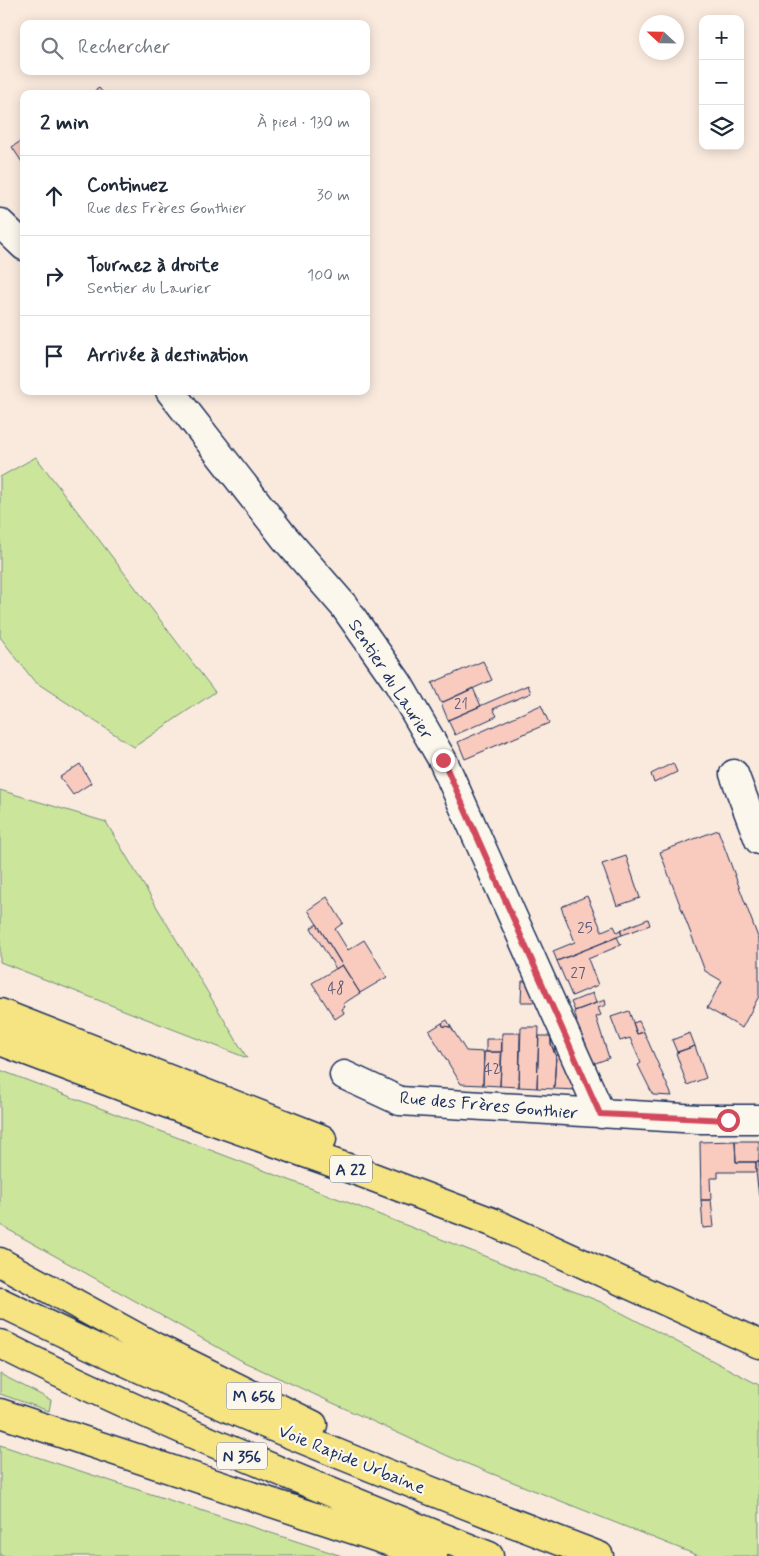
<!DOCTYPE html>
<html lang="fr">
<head>
<meta charset="utf-8">
<style>
	:root { --surface:#fff; --page:#f6f6f7; --text:#1f2937; --muted:#747a83; --line:#e0e1e3 }
	body { margin:0; font-family:Mynerve,sans-serif; background:var(--page); color:var(--text) }
	.controls { position:absolute; right:15px; top:15px; display:grid; overflow:hidden; border-radius:10px; box-shadow:0 2px 12px #0003 }
	.controls button { width:45px; height:45px; display:grid; place-items:center; padding:0; border:0; border-bottom:1px solid var(--line); background:var(--surface); color:var(--text); font:25px sans-serif }
	.compass { position:absolute; left:639px; top:15px; width:45px; height:45px; border-radius:50%; background:var(--surface); box-shadow:0 2px 12px #0003; rotate:292deg }
	.stop { position:absolute; width:15px; height:15px; margin:-11px; border:4px solid #d1495b; border-radius:50%; background:#fff }
	.stop.end { background:#d1495b; border-color:#fff; box-shadow:0 1px 5px #0008 }
	.list { margin:0; padding:0; list-style:none }
	h2 { display:flex; justify-content:space-between; align-items:center; height:65px; margin:0; padding:0 20px; font-size:21px }
	h2 small { font-size:16px; font-weight:400; color:var(--muted) }
	.list li { display:grid; grid-template-columns:32px 1fr auto; gap:15px; align-items:center; box-sizing:border-box; height:80px; padding:0 20px; border-top:1px solid var(--line) }
	.list b { display:block; font-size:19px; white-space:nowrap }
	.list p { margin:0; font-size:16px; white-space:nowrap; color:var(--muted) }
	.list em { font-size:16px; font-style:normal; color:var(--muted) }
	.icon { flex:none; width:28px; height:28px; fill:none; stroke:currentColor; stroke-width:2; stroke-linecap:round; stroke-linejoin:round }
	.map { position:relative; flex:none; width:759px; height:1556px; overflow:hidden }
	.search { position:absolute; background:var(--surface); box-shadow:0 2px 12px #0003; left:20px; top:20px; width:350px; height:55px; display:flex; align-items:center; gap:12px; box-sizing:border-box; padding:0 18px; border-radius:10px; color:var(--muted); font-size:19px }
	.panel { position:absolute; background:var(--surface); box-shadow:0 2px 12px #0003; left:20px; top:90px; width:350px; height:305px; border-radius:10px }
	.map>svg:first-child { display:block }
	.green { fill:#cbe59b; stroke:#738a7c }
	.building { fill:#f9cbbe; stroke:#1b2f5e }
	.lines { fill:none; stroke-linecap:round; stroke-linejoin:round }
	.minor-casing { stroke:#1b2f5e; stroke-width:31 }
	.highway-casing { stroke:#1b2f5e; stroke-width:31 }
	.minor { stroke:#fbf7ec; stroke-width:28 }
	.highway { stroke:#f6e381; stroke-width:28 }
	.route { stroke:#d1495b; stroke-width:6 }
	.labels { text-anchor:middle; stroke-width:4.5; stroke-linejoin:round; paint-order:stroke }
	.number-label { font-size:15px; fill:#525676 }
	.shield { fill:#fbf7ec; stroke:#5e6b89; stroke-width:1 }
	.shield-label { font-size:16px; font-weight:bold; fill:#1b2f5e }
	.street-label { font-size:18px; fill:#1b2f5e; stroke:#fbf7ec }
</style>
</head>
<body>
<div class="map">
<svg width="759" height="1556" viewBox="0 0 759 1556">
	<rect width="100%" height="100%" fill="#faeade"/>
	<filter id="ink" filterUnits="userSpaceOnUse"><feTurbulence type="fractalNoise" baseFrequency=".02" numOctaves="2"/><feDisplacementMap in="SourceGraphic" scale="10" xChannelSelector="R" yChannelSelector="G"/><feConvolveMatrix kernelMatrix="1 2 1 2 8 2 1 2 1" color-interpolation-filters="sRGB"/></filter>
	<g filter="url(#ink)">
		<!-- green -->
		<path class="green" d="M36 457 215 692 134 747 34 681 0 637V477Z
			M0 790 106 822 247 1058 0 962Z
			M0 1070 347 1202 601 1302 759 1385V1556H699L450 1457 244 1362 0 1225Z
			M0 1374 51 1400 49 1411 0 1394Z
			M0 1445 342 1556H0Z"/>
		<!-- building -->
		<path class="building" d="M99 88 104 94H90Z
			M24 139V165L12 147Z
			M483 661 492 680 441 703 432 683Z
			M528 685 531 693 493 709 497 716 455 735 448 720Z
			M473 688 481 706 448 720 441 703Z
			M541 705 549 723 465 759 458 742Z
			M673 763 677 772 654 783 651 774Z
			M80 764 91 783 73 795 60 777Z
			M718 830 759 940V996L742 1028 707 1008 722 981 705 971 660 852Z
			M626 856 640 898 617 906 602 864Z
			M587 896 602 931 614 926 617 932 620 930 622 935 557 961 553 951 575 942 561 907Z
			M327 897 343 923 335 929 348 950 364 940 387 977 360 993 308 910Z
			M648 919 650 925 622 935 620 930Z
			M317 924 342 965 336 969 311 928Z
			M617 937 621 945 588 959 598 985 572 996 557 961Z
			M342 965 360 993 343 1004 345 1007 342 1009 344 1013 335 1019 312 983Z
			M522 981H534L540 1002H521Z
			M593 993 596 1003 575 1011 571 1002Z
			M605 1000 606 1005 598 1008 601 1015 596 1017 609 1058 593 1064 584 1039 579 1041 572 1024 577 1022 574 1011Z
			M629 1011 637 1034 644 1032 672 1096 653 1095 638 1065 641 1063 630 1038 620 1041 611 1017Z
			M447 1020 451 1027 443 1026 442 1023Z
			M639 1021 644 1032 637 1034 633 1023Z
			M442 1023 443 1026 451 1027 466 1051 484 1052 483 1085 461 1084 429 1031Z
			M521 1027H539L537 1088 519 1087Z
			M502 1033H520L519 1087 500 1086Z
			M690 1033 695 1046 677 1052 672 1040Z
			M539 1036H551V1044L556 1055 554 1089 537 1088Z
			M551 1036H554L555 1055 551 1044Z
			M486 1039H502V1052H486Z
			M695 1046 706 1078 687 1085 676 1053Z
			M484 1052H502L500 1086 483 1085Z
			M556 1055 565 1056 577 1090 554 1089Z
			M735 1141 736 1162H756V1172H718V1178H710L711 1200H701L700 1142Z
			M735 1141H759V1162H736Z
			M756 1162H759V1196L756 1172Z
			M701 1200H711L714 1227 703 1228Z"/>
		<g class="lines">
			<defs>
				<path id="minor" d="M0 223 24 246
					M170 391 284 537 344 606 398 683 443 761 601 1114
					M734 774 759 840
					M344 1075 400 1101 699 1119H759"/>
				<path id="highway" d="M0 1013 322 1139
					M0 1041 208 1119 362 1173 492 1222 759 1344
					M0 1262 155 1347 313 1425
					M0 1302C86 1344 173 1385 261 1422 373 1469 486 1513 599 1556
					M0 1344C159 1424 324 1490 489 1556
					M0 1413 433 1556"/>
			</defs>
			<!-- minor casing -->
			<use href="#minor" class="minor-casing"/>
			<!-- highway casing -->
			<use href="#highway" class="highway-casing"/>
			<!-- minor -->
			<use href="#minor" class="minor"/>
			<!-- highway -->
			<use href="#highway" class="highway"/>
		</g>
	</g>
	<g class="lines" filter="url(#ink)">
		<!-- route -->
		<path class="route" d="M443 760 600 1114 728 1120"/>
	</g>
	<g class="labels">
		<!-- number labels -->
		<g class="number-label">
			<text x="461" y="709">21</text>
			<text x="585" y="933">25</text>
			<text x="578" y="978">27</text>
			<text x="336" y="993">48</text>
			<text x="492" y="1074">42</text>
		</g>
		<!-- shield labels -->
		<g class="shield">
			<rect x="330" y="1155.5" width="42" height="27" rx="4"/>
			<rect x="226.5" y="1382.5" width="55" height="27" rx="4"/>
			<rect x="217" y="1442.5" width="50" height="27" rx="4"/>
		</g>
		<g class="shield-label">
			<text x="351" y="1175">A 22</text>
			<text x="254" y="1402">M 656</text>
			<text x="242" y="1462">N 356</text>
		</g>
		<!-- street labels -->
		<g class="street-label">
			<text transform="translate(391 679) rotate(57)" y="6">Sentier du Laurier</text>
			<text transform="translate(489 1105) rotate(5)" y="6">Rue des Frères Gonthier</text>
			<text transform="translate(352 1459) rotate(22)" y="6">Voie Rapide Urbaine</text>
		</g>
	</g>
</svg>
<div class="controls">
<button>+</button>
<button>−</button>
<button><svg class="icon" aria-label="layers" viewBox="0 0 24 24"><path d="M12 4l9 5-9 5-9-5zM3 14l9 5 9-5"/></svg></button>
</div>
<svg class="compass" viewBox="-18 -18 36 36"><path d="M0-13l5 13h-10z" fill="#e53935"/><path d="M0 13l5-13h-10z" fill="#747a83"/></svg>
<div class="stop" style="left:728px;top:1120px"></div>
<div class="stop end" style="left:443px;top:760px"></div>
<div class="search"><svg class="icon" aria-label="search" viewBox="0 0 24 24"><circle cx="10" cy="10" r="6"/><path d="M15 15l6 6"/></svg>Rechercher</div>
<section class="panel">
<h2>2 min<small>À pied · 130 m</small></h2>
<ul class="list">
<li><svg class="icon" aria-label="ahead" viewBox="0 0 24 24"><path d="M12 20V5M6 11l6-6 6 6"/></svg><div><b>Continuez</b><p>Rue des Frères Gonthier</p></div><em>30 m</em></li>
<li><svg class="icon" aria-label="right" viewBox="0 0 24 24"><path d="M7 20v-9h11M14 6l5 5-5 5"/></svg><div><b>Tournez à droite</b><p>Sentier du Laurier</p></div><em>100 m</em></li>
<li><svg class="icon" aria-label="arrive" viewBox="0 0 24 24"><path d="M6 21V4h12l-3 4 3 4H6"/></svg><div><b>Arrivée à destination</b></div></li>
</ul>
</section>
</div>
</body>
</html>
